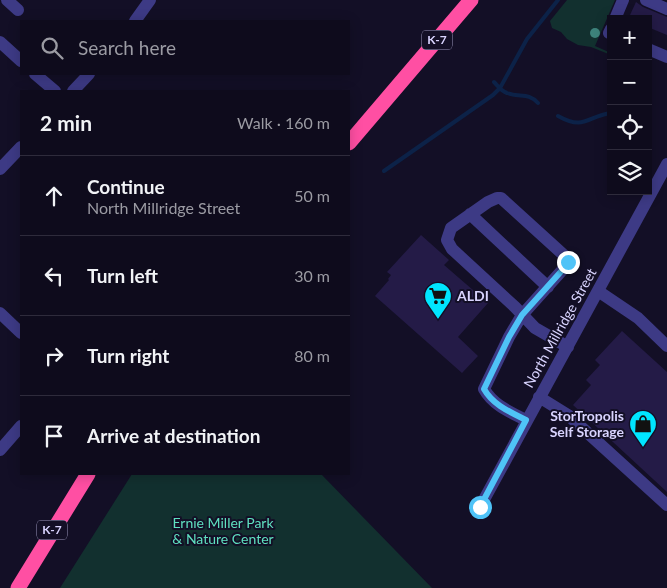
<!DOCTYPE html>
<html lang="en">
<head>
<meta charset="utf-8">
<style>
	:root { --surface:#0e0b1c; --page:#171425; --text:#f1f3f6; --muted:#9b9ba3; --line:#2e2b3b }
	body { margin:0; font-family:Lato,sans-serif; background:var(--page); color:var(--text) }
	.controls { position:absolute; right:15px; top:15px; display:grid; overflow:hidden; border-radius:0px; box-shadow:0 2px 12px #0003 }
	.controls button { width:45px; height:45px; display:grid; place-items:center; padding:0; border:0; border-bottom:1px solid var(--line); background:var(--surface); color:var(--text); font:25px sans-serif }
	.stop { position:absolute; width:15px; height:15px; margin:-11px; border:4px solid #4fc3f7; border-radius:50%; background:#fff }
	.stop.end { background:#4fc3f7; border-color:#fff; box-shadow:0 1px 5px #0008 }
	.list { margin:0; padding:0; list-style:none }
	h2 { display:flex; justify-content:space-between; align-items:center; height:65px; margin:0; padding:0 20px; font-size:21px }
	h2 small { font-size:16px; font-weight:400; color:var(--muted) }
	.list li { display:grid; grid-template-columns:32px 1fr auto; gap:15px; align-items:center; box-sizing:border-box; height:80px; padding:0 20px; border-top:1px solid var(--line) }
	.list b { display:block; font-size:19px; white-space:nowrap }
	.list p { margin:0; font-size:16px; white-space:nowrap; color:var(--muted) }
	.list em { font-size:16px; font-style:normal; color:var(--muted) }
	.icon { flex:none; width:28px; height:28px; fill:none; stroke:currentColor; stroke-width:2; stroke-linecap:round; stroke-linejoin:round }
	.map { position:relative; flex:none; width:667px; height:588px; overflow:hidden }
	.search { position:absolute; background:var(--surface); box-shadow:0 2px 12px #0003; left:20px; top:20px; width:330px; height:55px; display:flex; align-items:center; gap:12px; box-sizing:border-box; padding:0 18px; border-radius:0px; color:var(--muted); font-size:19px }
	.panel { position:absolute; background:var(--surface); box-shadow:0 2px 12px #0003; left:20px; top:90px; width:330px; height:385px; border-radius:0px }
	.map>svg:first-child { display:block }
	.green { fill:#12302f }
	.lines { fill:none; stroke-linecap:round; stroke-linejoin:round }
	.stream { stroke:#0c2248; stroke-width:4 }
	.building { fill:#241b47 }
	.minor { stroke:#3d3a85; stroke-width:12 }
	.highway { stroke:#ff4fa3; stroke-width:15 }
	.tree { fill:#3d827b }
	.route { stroke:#4fc3f7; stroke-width:6 }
	.labels { text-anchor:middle; stroke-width:4; stroke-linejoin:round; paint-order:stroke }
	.shield { fill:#130f26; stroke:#9e99be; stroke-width:1 }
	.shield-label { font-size:12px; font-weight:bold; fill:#d9d4ff }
	.poi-label { font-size:14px; font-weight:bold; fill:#d9d4ff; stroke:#130f26; text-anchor:start }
	.street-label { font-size:14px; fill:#d9d4ff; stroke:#130f26 }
	.park-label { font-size:14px; fill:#5fe0c0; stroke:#130f26 }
</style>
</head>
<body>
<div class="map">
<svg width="667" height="588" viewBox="0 0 667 588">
	<rect width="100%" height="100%" fill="#130f26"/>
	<!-- green -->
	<path class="green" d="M567 0H615L595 46 611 53V55L591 47 578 45 567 39 561 32 552 28 550 21Z
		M132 474H321L432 588H60Z"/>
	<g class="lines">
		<!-- stream -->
		<path class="stream" d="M494 82C498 86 501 91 507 93 520 98 528 92 538 103
			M558 116C585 131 587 116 611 113
			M384 171 493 95 500 88 527 39 558 0"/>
	</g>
	<!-- building -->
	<path class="building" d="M636 2 643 7 667 17V35L650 28 652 25 648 23V19H638L630 15Z
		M421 235 449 260 444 265 488 303 458 337 478 356 462 373 375 296 389 280 388 279 391 275 387 272Z
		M622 331 667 372V492L573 405 591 385 586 380 600 365 595 360Z"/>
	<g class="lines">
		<!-- minor -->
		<path class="minor" d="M7 0 18 10
			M646 0 667 9
			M615 19 623 0
			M135 21 150 0
			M611 29 609 33H611
			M0 42 21 61
			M648 49 667 57
			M35 74 55 91
			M73 91 89 74
			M0 169 21 147
			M470 214 548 287
			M598 291 638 318 667 346
			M0 313 21 333
			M539 397 568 415 667 505
			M526 420C510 412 493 405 484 389L509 337 522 315 566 266 567 258 501 198H497L488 202 451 228 447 240 452 249 515 307 535 328 568 347
			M0 450 21 426
			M480 507 667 164"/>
		<!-- highway -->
		<path class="highway" d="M349 143 471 0
			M18 588 88 474"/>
	</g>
	<!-- trees -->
	<circle class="tree" cx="595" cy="33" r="5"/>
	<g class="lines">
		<!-- route -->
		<path class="route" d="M480 507 526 420C510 412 493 405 484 389L509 337 522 315 566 266 568 262"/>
	</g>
	<!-- icons -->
	<defs>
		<symbol id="supermarket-pin" viewBox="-11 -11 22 30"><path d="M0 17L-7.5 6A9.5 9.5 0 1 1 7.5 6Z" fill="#00e5ff" stroke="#130f26"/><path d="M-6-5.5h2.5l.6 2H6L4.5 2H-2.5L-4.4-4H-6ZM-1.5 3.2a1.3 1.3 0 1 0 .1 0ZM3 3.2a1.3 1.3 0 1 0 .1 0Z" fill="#111"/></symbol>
		<symbol id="shop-pin" viewBox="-11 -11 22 30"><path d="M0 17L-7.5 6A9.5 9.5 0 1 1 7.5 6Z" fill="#00e5ff" stroke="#130f26"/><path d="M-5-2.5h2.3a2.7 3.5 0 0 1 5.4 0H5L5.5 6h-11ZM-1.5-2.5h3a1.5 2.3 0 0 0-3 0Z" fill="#111"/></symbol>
	</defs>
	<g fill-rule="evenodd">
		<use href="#supermarket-pin" x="422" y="280" width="32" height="43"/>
		<use href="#shop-pin" x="627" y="408" width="32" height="43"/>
	</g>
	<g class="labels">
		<!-- shield labels -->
		<g class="shield">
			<rect x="422" y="30.5" width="30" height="19" rx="4"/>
			<rect x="37" y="520.5" width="30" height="19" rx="4"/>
		</g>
		<g class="shield-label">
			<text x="437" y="44">K-7</text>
			<text x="52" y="534">K-7</text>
		</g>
		<!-- poi labels -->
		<g class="poi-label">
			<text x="457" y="301">ALDI</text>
			<text x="624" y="421" text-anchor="end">StorTropolis<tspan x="624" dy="16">Self Storage</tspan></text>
		</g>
		<!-- street labels -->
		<g class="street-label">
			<text transform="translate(560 328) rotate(-61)" y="5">North Millridge Street</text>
		</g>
		<!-- park labels -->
		<g class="park-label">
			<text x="223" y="528">Ernie Miller Park<tspan x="223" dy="16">&amp; Nature Center</tspan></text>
		</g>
	</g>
</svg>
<div class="controls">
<button>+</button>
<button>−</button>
<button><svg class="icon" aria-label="locate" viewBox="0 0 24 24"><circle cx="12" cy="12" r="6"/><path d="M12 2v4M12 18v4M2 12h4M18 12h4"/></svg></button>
<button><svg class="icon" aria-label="layers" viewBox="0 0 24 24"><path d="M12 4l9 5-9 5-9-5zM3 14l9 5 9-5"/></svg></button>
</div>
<div class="stop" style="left:480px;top:507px"></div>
<div class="stop end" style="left:568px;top:262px"></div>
<div class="search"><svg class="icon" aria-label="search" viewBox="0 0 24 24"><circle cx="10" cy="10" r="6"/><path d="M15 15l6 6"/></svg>Search here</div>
<section class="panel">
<h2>2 min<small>Walk · 160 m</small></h2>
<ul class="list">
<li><svg class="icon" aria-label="ahead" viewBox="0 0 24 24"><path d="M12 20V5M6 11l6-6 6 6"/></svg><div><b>Continue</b><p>North Millridge Street</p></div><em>50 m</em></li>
<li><svg class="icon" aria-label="left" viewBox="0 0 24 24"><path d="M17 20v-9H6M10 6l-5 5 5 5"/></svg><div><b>Turn left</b></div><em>30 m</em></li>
<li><svg class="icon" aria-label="right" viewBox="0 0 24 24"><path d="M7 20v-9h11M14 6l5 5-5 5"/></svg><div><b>Turn right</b></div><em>80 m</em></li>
<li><svg class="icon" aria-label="arrive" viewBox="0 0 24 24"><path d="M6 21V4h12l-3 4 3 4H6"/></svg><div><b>Arrive at destination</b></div></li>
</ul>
</section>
</div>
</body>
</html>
